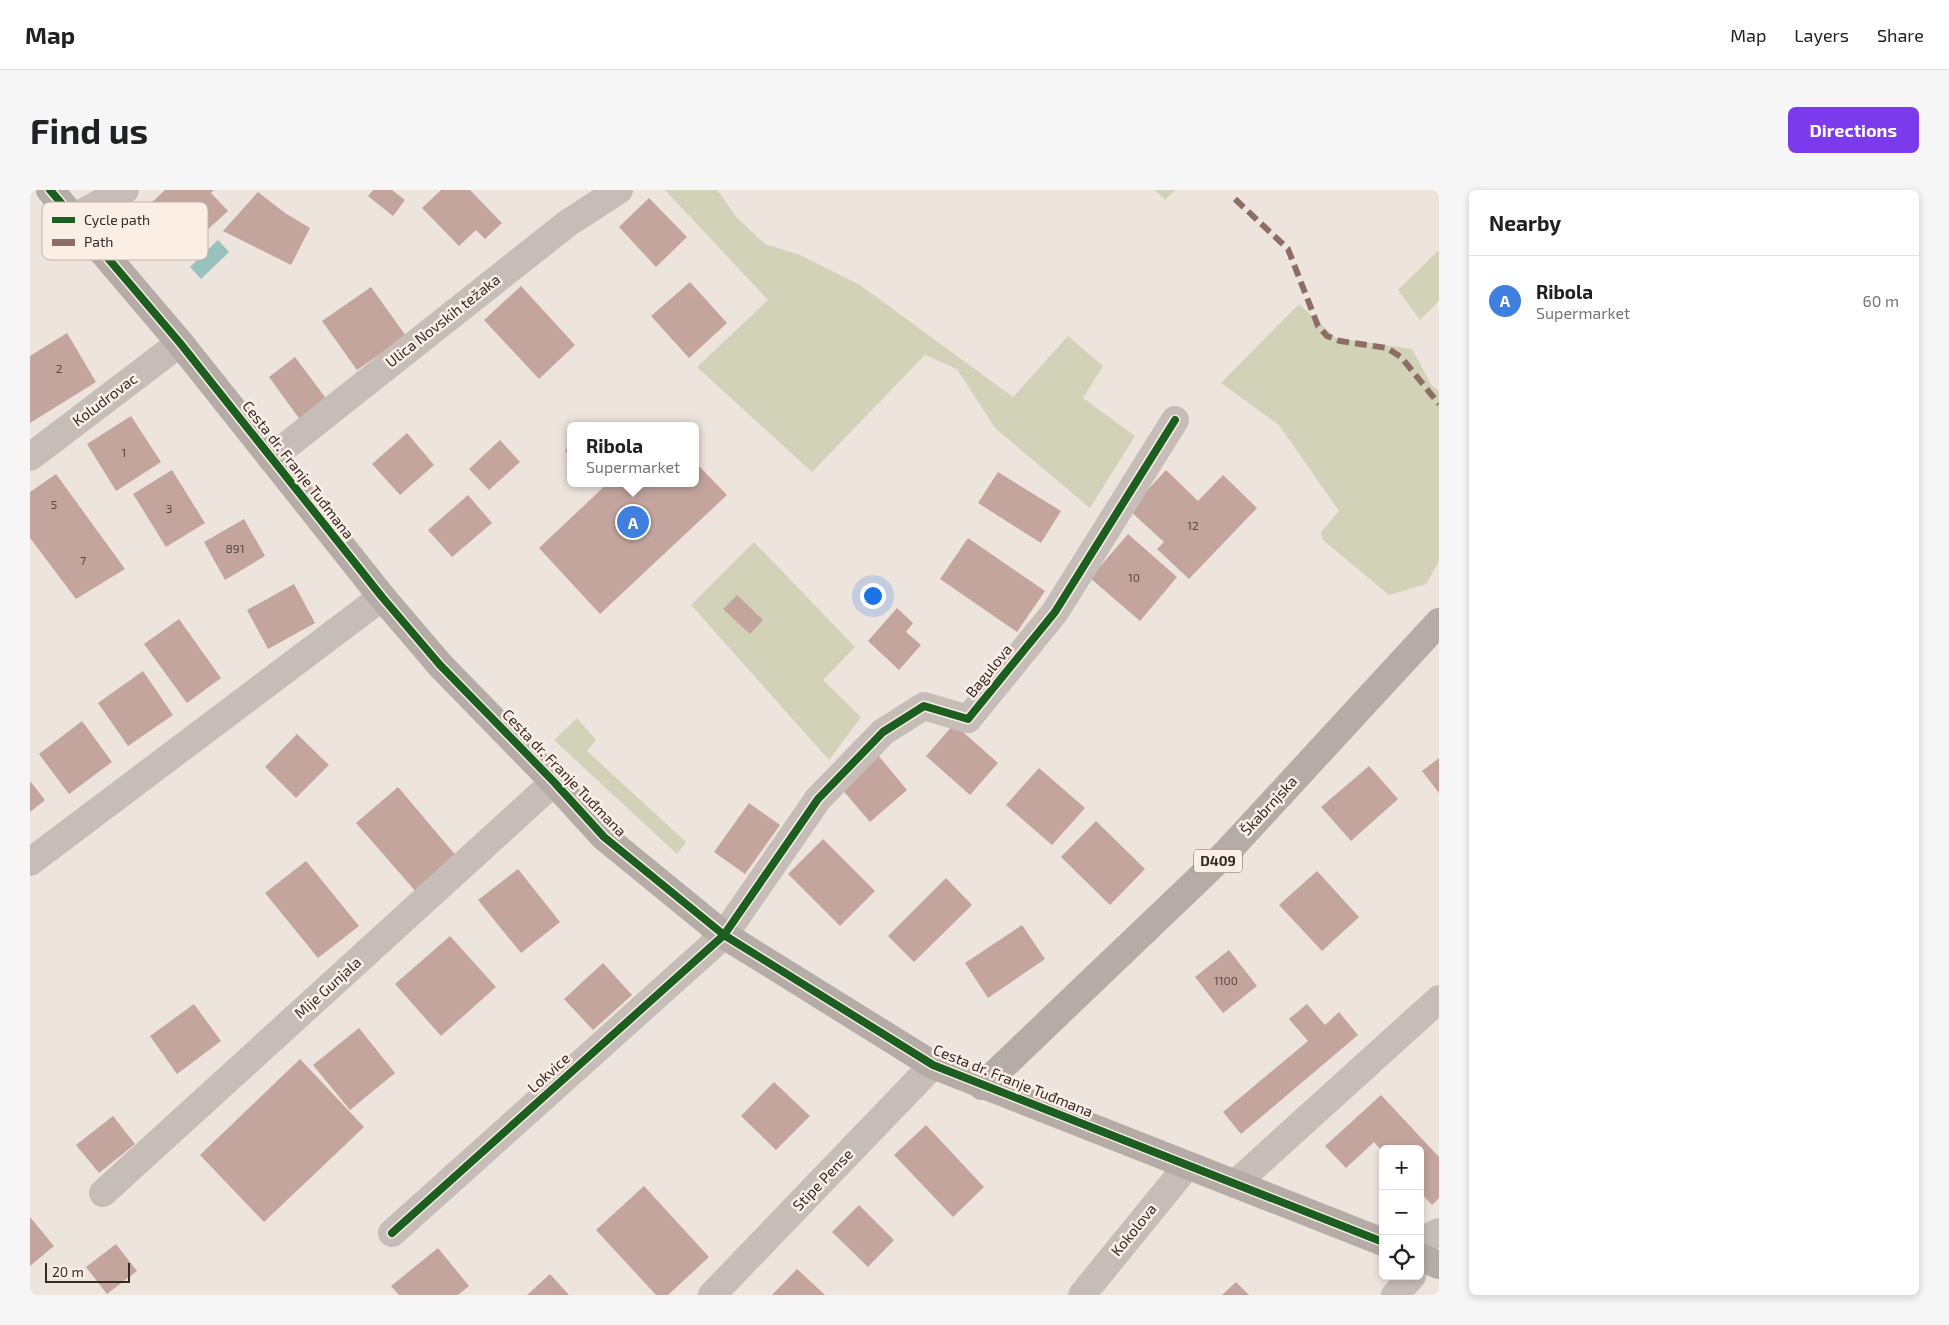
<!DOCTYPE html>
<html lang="en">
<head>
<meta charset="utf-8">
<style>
	:root { --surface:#fff; --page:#f6f6f6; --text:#202124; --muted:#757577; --line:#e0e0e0; --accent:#7c3aed }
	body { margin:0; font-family:"Exo 2",sans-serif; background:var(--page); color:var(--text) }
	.controls { position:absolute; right:15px; bottom:15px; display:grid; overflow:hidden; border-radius:8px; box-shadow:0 2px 8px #0003 }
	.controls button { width:45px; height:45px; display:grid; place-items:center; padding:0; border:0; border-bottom:1px solid var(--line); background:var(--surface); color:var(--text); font:25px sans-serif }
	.scale { position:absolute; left:15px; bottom:12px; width:85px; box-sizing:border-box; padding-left:5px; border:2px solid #372926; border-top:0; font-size:14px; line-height:18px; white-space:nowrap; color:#372926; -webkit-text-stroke:4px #fbeee5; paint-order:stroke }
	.you { position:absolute; left:842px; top:405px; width:18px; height:18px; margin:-12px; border:4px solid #fff; border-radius:50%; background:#1a73e8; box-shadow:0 0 0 8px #1a73e833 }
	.badge { display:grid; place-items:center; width:32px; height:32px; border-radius:50%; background:var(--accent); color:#fff; font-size:16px; font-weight:700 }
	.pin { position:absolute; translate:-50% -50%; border:2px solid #fff; box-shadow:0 1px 5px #0006 }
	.popup { position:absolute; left:537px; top:232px; width:132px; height:65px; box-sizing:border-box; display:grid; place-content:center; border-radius:8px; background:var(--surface); filter:drop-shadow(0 1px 4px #0005); font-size:16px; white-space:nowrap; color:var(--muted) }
	.popup b { font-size:19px; color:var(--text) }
	.popup::after { content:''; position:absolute; left:50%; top:100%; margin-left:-10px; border:10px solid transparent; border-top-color:var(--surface) }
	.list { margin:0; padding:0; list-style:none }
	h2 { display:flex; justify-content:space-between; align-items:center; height:65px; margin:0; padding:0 20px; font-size:21px }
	h2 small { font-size:16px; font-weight:400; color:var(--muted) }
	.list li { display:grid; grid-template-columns:32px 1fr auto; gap:15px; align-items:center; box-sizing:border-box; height:90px; padding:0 20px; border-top:1px solid var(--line) }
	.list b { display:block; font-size:19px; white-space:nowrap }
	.list p { margin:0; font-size:16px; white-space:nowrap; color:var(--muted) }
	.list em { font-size:16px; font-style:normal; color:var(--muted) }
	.icon { flex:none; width:28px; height:28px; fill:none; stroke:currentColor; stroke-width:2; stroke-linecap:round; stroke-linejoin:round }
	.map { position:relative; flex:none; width:1409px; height:1105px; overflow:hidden; border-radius:8px }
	header { display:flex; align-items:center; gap:30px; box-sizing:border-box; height:70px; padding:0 25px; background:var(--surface); border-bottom:1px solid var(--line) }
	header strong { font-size:24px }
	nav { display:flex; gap:28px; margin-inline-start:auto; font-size:18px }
	.intro { display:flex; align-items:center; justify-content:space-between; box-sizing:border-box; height:120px; padding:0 30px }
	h1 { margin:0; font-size:35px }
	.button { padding:12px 22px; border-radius:8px; background:var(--accent); color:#fff; font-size:18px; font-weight:700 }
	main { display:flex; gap:30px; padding:0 30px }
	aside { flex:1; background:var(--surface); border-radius:8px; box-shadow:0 2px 8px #0003 }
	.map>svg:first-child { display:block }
	.green { fill:#d1d2b7 }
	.water { fill:#99c2bd }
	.building { fill:#c3a59e }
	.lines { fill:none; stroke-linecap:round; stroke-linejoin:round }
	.minor { stroke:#c6bdb8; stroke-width:28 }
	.major { stroke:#b5aba7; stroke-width:28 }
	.quiet { stroke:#8d6e63; stroke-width:6; stroke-dasharray:12 6; stroke-linecap:butt }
	.cycleway-casing { stroke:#fbeee5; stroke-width:11 }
	.cycleway { stroke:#1b5e20; stroke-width:8 }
	.labels { text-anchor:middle; stroke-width:5; stroke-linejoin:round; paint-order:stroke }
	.number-label { font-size:12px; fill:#5a4844 }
	.shield { fill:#fbeee5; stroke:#72645f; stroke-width:1 }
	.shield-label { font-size:14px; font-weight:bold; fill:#372926 }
	.street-label { font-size:15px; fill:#372926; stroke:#fbeee5 }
	.key { fill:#fbeee5; stroke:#c0b3ac; stroke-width:1 }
	.key-label { font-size:14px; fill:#372926 }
</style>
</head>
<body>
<header>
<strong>Map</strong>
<nav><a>Map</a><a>Layers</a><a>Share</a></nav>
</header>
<div class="intro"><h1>Find us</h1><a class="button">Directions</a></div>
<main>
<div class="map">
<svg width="1409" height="1105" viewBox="0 0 1409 1105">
	<rect width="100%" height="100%" fill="#eee4de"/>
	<!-- green -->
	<path class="green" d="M635 0H687L707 28 735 54 770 65 830 95 983 207 1038 146 1073 176 1053 208 1105 246 1060 318 965 238 927 179 895 165 782 282 667 177 738 110Z
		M1125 0H1145L1135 10Z
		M1409 60V111L1390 130 1368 100Z
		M1269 114 1306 148 1382 159 1402 196 1409 201V371L1396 394 1359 405 1293 350 1291 342 1309 321 1249 235 1191 193Z
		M724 352 825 457 793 490 831 527 799 570 661 415Z
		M547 528 566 550 557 561 656 652 647 664 524 550Z"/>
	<!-- water -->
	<path class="water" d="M188 50 199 62 171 89 160 77Z"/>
	<!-- building -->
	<path class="building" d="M135 0H184L181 3 198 21 176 41 169 34 153 49 120 14Z
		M343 0H362L375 10 363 26 338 6Z
		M411 0H440L472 33 455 49 446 40 429 56 392 18Z
		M228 2 255 23 280 38 261 75 193 41Z
		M619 8 657 47 626 77 589 37Z
		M660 92 697 133 659 168 621 126Z
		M491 96 545 155 509 189 454 130Z
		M341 97 376 146 327 180 292 131Z
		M37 143 66 192 0 233V166Z
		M265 167 301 215 274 235 239 187Z
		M101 226 131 272 86 301 57 254Z
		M377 243 404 275 370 305 342 274Z
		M470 250 490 272 459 300 439 279Z
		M540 254V266L535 261Z
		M666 273 697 305 570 424 509 358 578 293H666Z
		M142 280 175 333 136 357 103 304Z
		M1136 280 1168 311 1193 285 1227 318 1159 389 1127 359 1134 352 1099 320Z
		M968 282 1031 321 1011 353 948 313Z
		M26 284 95 379 46 409 0 348V302Z
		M438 305 462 333 422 367 398 340Z
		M214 329 235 366 195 390 174 352Z
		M1098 344 1147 387 1110 431 1060 388Z
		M938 348 1015 401 987 442 910 389Z
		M264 394 285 433 238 459 217 420Z
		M707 405 733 430 720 444 693 419Z
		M867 418 883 433 876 442 891 455 869 480 838 451Z
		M149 429 191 488 157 513 114 454Z
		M113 481 143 525 98 556 68 513Z
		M52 531 82 572 39 604 9 564Z
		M924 534 968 573 940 605 896 566Z
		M267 544 299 575 266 608 235 577Z
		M848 565 877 600 840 632 810 597Z
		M1409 568V603L1392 581Z
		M1339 576 1368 609 1321 651 1291 617Z
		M1009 578 1055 618 1022 655 976 615Z
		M0 591 15 610 0 622Z
		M368 597 428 668 387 703 326 633Z
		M719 613 750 635 715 684 684 662Z
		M1066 631 1115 679 1080 715 1031 667Z
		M793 649 845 701 810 736 758 684Z
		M276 671 329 736 288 768 235 703Z
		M488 679 530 732 491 763 448 710Z
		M1287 681 1329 727 1292 761 1249 715Z
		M916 688 942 715 884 772 858 746Z
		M992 735 1015 769 958 808 935 773Z
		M420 746 466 797 411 846 365 794Z
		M1199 760 1227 796 1193 823 1165 787Z
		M573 773 602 805 563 840 534 809Z
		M164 814 191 851 147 884 120 846Z
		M1277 814 1295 835 1309 822 1328 845 1211 944 1193 922 1278 851 1259 829Z
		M329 838 365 883 320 920 283 875Z
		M270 869 334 937 234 1032 170 965Z
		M744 892 780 926 746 960 711 926Z
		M1351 905 1409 967V1008L1402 1015 1390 1002V959H1353V962L1344 952 1316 978 1295 956Z
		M83 926 105 954 69 983 46 955Z
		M896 935 954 997 923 1027 864 965Z
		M614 996 679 1067 638 1105H626L566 1040Z
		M829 1015 864 1050 838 1077 802 1042Z
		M0 1027 24 1056 0 1076Z
		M86 1054 107 1081 77 1104 56 1077Z
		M408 1058 439 1096 428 1105H369L361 1096Z
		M767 1079 795 1105H742Z
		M520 1084 539 1105H497Z
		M1206 1092 1219 1105H1192Z"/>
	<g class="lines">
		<!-- minor -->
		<path class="minor" d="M44 27 95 0
			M0 267 150 153
			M241 268 538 33 589 0
			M0 672 352 407
			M1205 994 1409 809
			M73 1003 524 592
			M362 1043 694 745 788 609 853 542 894 516 938 529 1025 422 1145 230
			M1390 1052 1409 1042
			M682 1105 903 875
			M1052 1105 1157 976
			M1365 1105 1382 1086"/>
		<!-- major -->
		<path class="major" d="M20 0 150 153 352 407 410 475 524 592 574 647 694 745 903 875 1353 1052
			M952 896 1197 662 1409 432
			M1390 1067 1409 1075"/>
		<!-- quiet -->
		<path class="quiet" d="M1205 9 1258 59 1288 136 1297 146 1310 151 1357 158 1371 167 1409 214"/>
		<defs>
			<path id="cycleway" d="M20 0 150 153 352 407 410 475 524 592 574 647 694 745 903 875 1353 1052
				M362 1043 694 745 788 609 853 542 894 516 938 529 1025 422 1145 230"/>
		</defs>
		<!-- cycleway casing -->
		<use href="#cycleway" class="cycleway-casing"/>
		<!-- cycleway -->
		<use href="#cycleway" class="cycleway"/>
	</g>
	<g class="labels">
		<!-- number labels -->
		<g class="number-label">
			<text x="29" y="183">2</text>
			<text x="94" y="267">1</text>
			<text x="24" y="319">5</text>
			<text x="139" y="323">3</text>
			<text x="1163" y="340">12</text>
			<text x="205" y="363">891</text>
			<text x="53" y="375">7</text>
			<text x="1104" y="392">10</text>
			<text x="1196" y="795">1100</text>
		</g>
		<!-- shield labels -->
		<rect class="shield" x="1164" y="659.5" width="48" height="23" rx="4"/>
		<g class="shield-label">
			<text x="1188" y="676">D409</text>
		</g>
		<!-- street labels -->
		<g class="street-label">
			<text transform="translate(413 131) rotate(-38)" y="5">Ulica Novskih težaka</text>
			<text transform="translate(75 210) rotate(-37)" y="5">Koludrovac</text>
			<text transform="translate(268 280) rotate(52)" y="5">Cesta dr. Franje Tuđmana</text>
			<text transform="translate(959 481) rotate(-51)" y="5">Bagulova</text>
			<text transform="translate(534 583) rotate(46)" y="5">Cesta dr. Franje Tuđmana</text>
			<text transform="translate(1239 616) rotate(-47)" y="5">Škabrnjska</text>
			<text transform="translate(298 798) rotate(-42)" y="5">Mije Gunjala</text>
			<text transform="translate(519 883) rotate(-42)" y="5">Lokvice</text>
			<text transform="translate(983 891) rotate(22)" y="5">Cesta dr. Franje Tuđmana</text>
			<text transform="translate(793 990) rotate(-46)" y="5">Stipe Pense</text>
			<text transform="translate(1104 1040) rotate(-51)" y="5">Kokolova</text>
		</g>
	</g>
	<!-- legend -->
	<rect x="12" y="12" width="166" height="58" rx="8" class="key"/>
	<rect x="22" y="27" width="23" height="6" fill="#1b5e20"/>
	<rect x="22" y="49" width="23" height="7" fill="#8d6e63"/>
	<g class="key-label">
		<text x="54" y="35">Cycle path</text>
		<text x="54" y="57">Path</text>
	</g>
</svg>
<div class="controls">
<button>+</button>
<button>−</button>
<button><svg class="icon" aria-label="locate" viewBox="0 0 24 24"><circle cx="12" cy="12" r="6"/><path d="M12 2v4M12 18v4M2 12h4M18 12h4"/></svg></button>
</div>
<div class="scale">20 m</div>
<div class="you"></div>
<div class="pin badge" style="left:603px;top:332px;background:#3f7fe0">A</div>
<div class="popup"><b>Ribola</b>Supermarket</div>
</div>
<aside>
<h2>Nearby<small></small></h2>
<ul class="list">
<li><span class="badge" style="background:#3f7fe0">A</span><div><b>Ribola</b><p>Supermarket</p></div><em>60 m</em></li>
</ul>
</aside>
</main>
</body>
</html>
